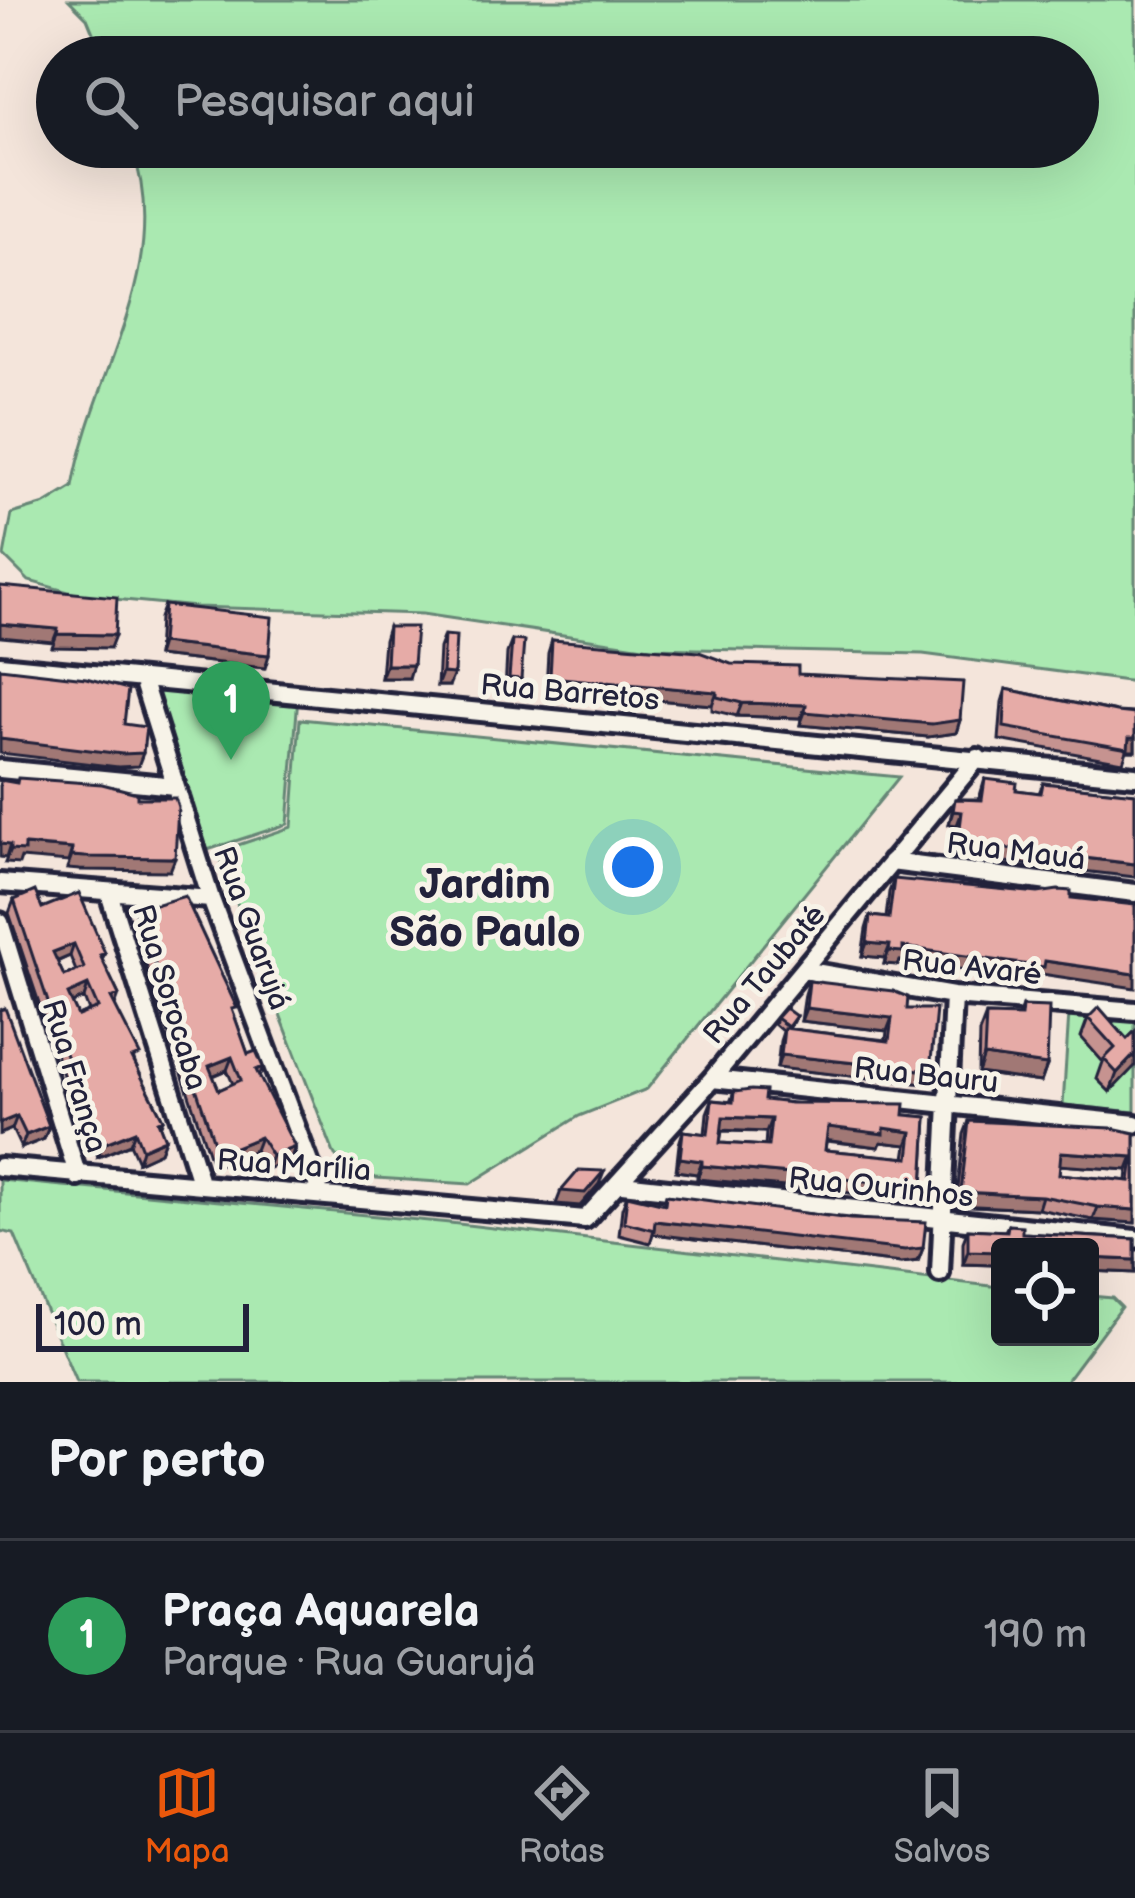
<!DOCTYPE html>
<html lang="pt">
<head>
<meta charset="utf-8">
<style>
	:root { --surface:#171b24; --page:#242831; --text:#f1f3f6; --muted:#9ea1a6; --line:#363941; --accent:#ea580c }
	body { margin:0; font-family:"Balsamiq Sans",sans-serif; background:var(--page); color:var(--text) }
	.controls { position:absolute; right:36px; bottom:36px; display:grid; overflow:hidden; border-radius:12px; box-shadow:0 12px 48px #0002 }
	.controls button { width:108px; height:108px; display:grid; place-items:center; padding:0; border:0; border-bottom:3px solid var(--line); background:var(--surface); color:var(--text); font:60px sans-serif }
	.scale { position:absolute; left:36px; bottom:30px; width:213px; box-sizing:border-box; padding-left:12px; border:6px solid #22223b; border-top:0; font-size:33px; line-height:42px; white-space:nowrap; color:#22223b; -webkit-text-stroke:9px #f7f3e8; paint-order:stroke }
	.you { position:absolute; left:633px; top:867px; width:42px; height:42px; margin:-30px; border:9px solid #fff; border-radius:50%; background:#1a73e8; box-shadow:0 0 0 18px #1a73e833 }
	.badge { display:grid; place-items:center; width:78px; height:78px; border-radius:50%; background:var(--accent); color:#fff; font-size:39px; font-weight:700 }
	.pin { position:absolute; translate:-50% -99px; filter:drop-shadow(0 3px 6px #0008) }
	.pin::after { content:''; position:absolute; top:63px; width:42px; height:36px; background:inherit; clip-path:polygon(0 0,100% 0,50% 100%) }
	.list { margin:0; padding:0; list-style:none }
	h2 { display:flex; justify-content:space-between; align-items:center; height:156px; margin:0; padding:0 48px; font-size:51px }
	h2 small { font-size:39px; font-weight:400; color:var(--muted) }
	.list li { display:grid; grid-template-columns:78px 1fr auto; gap:36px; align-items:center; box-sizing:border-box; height:192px; padding:0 48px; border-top:3px solid var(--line) }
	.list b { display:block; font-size:45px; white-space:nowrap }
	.list p { margin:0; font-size:39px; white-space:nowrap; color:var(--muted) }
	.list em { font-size:39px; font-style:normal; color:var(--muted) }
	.icon { flex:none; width:66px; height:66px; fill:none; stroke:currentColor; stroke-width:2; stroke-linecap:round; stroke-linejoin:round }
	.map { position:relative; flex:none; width:1135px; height:1382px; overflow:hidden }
	.search { position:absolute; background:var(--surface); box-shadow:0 12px 48px #0002; left:36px; right:36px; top:36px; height:132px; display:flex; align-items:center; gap:30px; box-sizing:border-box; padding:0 42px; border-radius:66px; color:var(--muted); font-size:45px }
	.sheet { height:348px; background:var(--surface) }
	nav { display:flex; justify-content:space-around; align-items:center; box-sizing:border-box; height:168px; border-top:3px solid var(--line); background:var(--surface); font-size:33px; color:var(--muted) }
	nav a { display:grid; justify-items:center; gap:6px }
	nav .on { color:var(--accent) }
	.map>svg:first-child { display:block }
	.green { fill:#aae9b1; stroke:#668676; stroke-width:3 }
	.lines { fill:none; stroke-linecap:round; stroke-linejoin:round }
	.minor-casing { stroke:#22223b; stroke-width:26 }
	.minor { stroke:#f7f3e8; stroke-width:16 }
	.wall { fill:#c69390; stroke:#22223b; stroke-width:3; fill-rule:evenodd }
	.shaded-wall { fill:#a17875; stroke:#22223b; stroke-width:3 }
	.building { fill:#e6aba7; stroke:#22223b; stroke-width:3; fill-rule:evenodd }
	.labels { text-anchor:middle; stroke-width:10; stroke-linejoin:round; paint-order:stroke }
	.street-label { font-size:30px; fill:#22223b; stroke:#f7f3e8 }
	.district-label { font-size:42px; font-weight:bold; fill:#22223b; stroke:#f7f3e8 }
</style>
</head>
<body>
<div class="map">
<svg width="1135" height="1382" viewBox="0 0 1135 1382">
	<rect width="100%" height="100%" fill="#f4e5db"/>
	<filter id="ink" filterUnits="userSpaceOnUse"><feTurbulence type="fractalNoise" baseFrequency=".00833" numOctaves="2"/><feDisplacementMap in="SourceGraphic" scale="24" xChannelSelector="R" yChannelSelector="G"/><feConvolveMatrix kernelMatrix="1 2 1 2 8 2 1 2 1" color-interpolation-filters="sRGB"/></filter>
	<g filter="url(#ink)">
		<!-- green -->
		<path class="green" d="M69 0H1135V682L923 654 650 648 422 614 196 607 83 596 29 581 4 556 12 514 45 504 73 487C93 370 174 270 132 147H1078V57H103L87 18Z
			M144 681 298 697 288 824 198 853Z
			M300 719 899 777 647 1089 579 1116 470 1184 376 1178 335 1156 217 852 292 827Z
			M1069 1014 1135 1021V1112L1063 1105Z
			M0 1180 450 1223 1000 1287V1337H1090V1296L1112 1298 1121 1307 1065 1382H76L14 1234 0 1231Z"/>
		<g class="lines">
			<defs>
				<path id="minor" d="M0 665 1135 776
					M142 679 211 899 320 1192
					M0 769 175 786
					M891 862 1135 893
					M0 883 211 899
					M109 893 201 1185
					M0 922 78 1177
					M803 970 953 996 1135 1011
					M712 1079 1135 1124
					M0 1167 585 1219 712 1079 978 758
					M622 1184 1135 1239
					M940 1273 953 996"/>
			</defs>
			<!-- minor casing -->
			<use href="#minor" class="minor-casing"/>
			<!-- minor -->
			<use href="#minor" class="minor"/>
		</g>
		<!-- wall -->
		<path class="wall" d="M164 605 265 668 157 656 159 618Z
			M388 627 409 678H381L384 640Z
			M444 635 449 686H437L439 648Z
			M512 640 517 692 505 691 507 653Z
			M552 640 798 674 960 720 956 733 928 737 800 725 801 718 737 716 712 710V705L546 690 548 653Z
			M1006 689 1116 712 1134 713 1135 709V751H1127L1123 762 999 740 1002 702Z
			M985 779 1016 790 1039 793 1043 783 1135 793 953 856 957 825 949 824 955 799H979Z
			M894 879 1041 974 1039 980 900 961 898 965 884 964 885 958 862 956 866 929 870 916 886 918 889 892Z
			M14 900 105 953 102 960 119 995 115 1006 136 1066 163 1119 160 1127 165 1139 160 1152 138 1162 130 1144 98 1157 71 1099 9 913ZM70 956 76 971 64 976 57 962ZM84 998 89 1011 78 1016 72 1003Z
			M137 910 234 1015 248 1054 263 1067 259 1077 290 1160 267 1169 255 1150 213 1167 132 923ZM227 1070 233 1084 219 1090 213 1076Z
			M809 981 907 1009 930 1071 925 1084 777 1068 780 1041 783 1032 774 1024 776 1018 796 1016 789 1029 886 1040 887 1031 801 1021 805 994Z
			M1022 1006 1047 1065 1041 1082 978 1073 979 1033 986 1015 1018 1016Z
			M0 1010 49 1126 44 1139 21 1148 12 1129Z
			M1088 1018 1127 1039 1135 1031 1110 1092 1097 1079 1103 1062 1081 1037Z
			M734 1092 764 1100 927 1117 923 1186 918 1199 697 1179V1174L676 1171 679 1144 683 1131 705 1134 707 1113 712 1100 730 1102ZM722 1131 766 1132 765 1146 720 1143ZM826 1141 879 1147 881 1142 907 1145 905 1158 825 1150Z
			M969 1121 1135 1133V1223L1093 1220 1038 1209 956 1205 964 1134ZM1060 1165 1128 1170 1127 1181 1059 1174Z
			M627 1195 663 1204 666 1195 923 1248 918 1261 901 1263 653 1234 650 1243 619 1235 622 1208Z
			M1008 1225 1022 1233 1135 1239V1273L1090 1271V1247H1000V1258H997L994 1265 963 1264V1242L968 1229 1005 1231Z"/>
		<!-- shaded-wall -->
		<path class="shaded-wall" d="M0 624 58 629 53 642 0 637Z
			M57 634 115 635 110 648 52 647Z
			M161 643 269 655 265 668 157 656Z
			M386 665H413L409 678H381Z
			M442 673 454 674 449 686H437Z
			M550 677 717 692 712 705 546 690Z
			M509 678 521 679 517 692 505 691Z
			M742 703 806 705 801 718 737 716Z
			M805 712 960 720 956 733 928 737 800 725Z
			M1129 738H1135V751H1127Z
			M0 739 143 753 138 766 118 767 0 753Z
			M953 811 962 812 957 825 949 824Z
			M958 843 1135 864V877L953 856Z
			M0 844 10 845 6 858 0 857Z
			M24 845 72 849 68 862 21 858 19 864 5 863 10 850Z
			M72 856 175 858 170 871 80 870 67 869Z
			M867 943 890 945 885 958 862 956Z
			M74 944 70 956 49 965 53 952Z
			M903 947 1045 961 1135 974V988L1041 974 1039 980 900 961 898 965 884 964 889 951Z
			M88 985 84 998 63 1007 68 994Z
			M806 1008 892 1018 887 1031 801 1021Z
			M1135 1054V1066L1110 1092 1117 1073Z
			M781 1055 930 1071 925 1084 777 1068Z
			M984 1056 1047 1065 1041 1082 978 1073Z
			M232 1057 227 1070 204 1079 209 1066Z
			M17 1116 12 1129 0 1134V1123Z
			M723 1117 771 1119 766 1132 719 1130Z
			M49 1126 44 1139 21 1148 26 1135Z
			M828 1127 884 1128 912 1132 907 1145 881 1142 879 1147 823 1140Z
			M135 1131 130 1144 98 1157 103 1144Z
			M260 1137 255 1150 213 1167 218 1154Z
			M165 1139 160 1152 138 1162 142 1149Z
			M295 1147 290 1160 267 1169 272 1156Z
			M1061 1152 1133 1157 1128 1170 1057 1165Z
			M680 1158 702 1161 697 1174 676 1171Z
			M702 1166 923 1186 918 1199 697 1179Z
			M604 1171 599 1184 580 1206 556 1204 561 1191Z
			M961 1192 1042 1196 1038 1209 956 1205Z
			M1098 1207 1135 1210V1223L1093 1220Z
			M655 1221 923 1248 918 1261 901 1263 653 1234Z
			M999 1244 1019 1247H1000V1258H997L994 1265 963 1264 968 1251Z
			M1090 1258 1135 1260V1273L1090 1271Z"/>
		<!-- building -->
		<path class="building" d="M0 586 117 597 115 635 57 634 58 629 0 624Z
			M164 605 272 617 269 655 161 643Z
			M388 627H416L413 665H386Z
			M444 635 456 636 454 674 442 673Z
			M512 640 524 641 521 679 509 678Z
			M552 640 699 652 731 664 798 666V674L963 682 960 720 932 724 805 712 806 705 742 703 717 697V692L550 677Z
			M0 668 86 678 128 689 124 724 146 727 143 753 122 754 0 739Z
			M1006 689 1116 712 1135 714V738H1129L1128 749 1004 727Z
			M18 778 102 784 137 793V798H175L178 807 175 858 85 857 72 856V849L24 845V851L10 850V845L0 844V780L17 783Z
			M985 779 1017 783 1016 790 1041 793 1043 783 1135 793V864L958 843 962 812 953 811 955 799 982 800Z
			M894 879 1038 893 1058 890 1071 891V898L1135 905V974L1045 961 1044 967 903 947V952L889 951 890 945 867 943 870 916 889 918Z
			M35 891 42 908 79 893 105 953 100 955 119 995 111 998 140 1055 132 1058 163 1119 158 1121 165 1139 142 1149 135 1131 103 1144 76 1086 14 900ZM74 944 84 968 64 976 53 952ZM88 985 98 1008 78 1016 68 994Z
			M185 896 237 1008 232 1009 248 1054 256 1051 263 1067 256 1070 295 1147 272 1156 260 1137 218 1154 137 910ZM232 1057 241 1080 219 1090 209 1066Z
			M809 981 893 991 908 997 907 1009H936L930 1071 781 1055 784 1028 889 1041 892 1018 806 1008Z
			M1022 1006 1049 1007 1047 1065 984 1056 986 1015 1021 1016Z
			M1099 1007 1127 1039 1135 1031V1054L1117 1073 1104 1059 1115 1048 1088 1018Z
			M5 1008 49 1126 26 1135 17 1116 0 1123V1010Z
			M785 1008 796 1016 788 1027 776 1018Z
			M751 1090 765 1091 764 1100 791 1103 905 1104 904 1115 927 1117 923 1186 702 1166V1161L680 1158 683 1131 708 1134 712 1100 733 1102 734 1092ZM723 1117 771 1119 768 1146 720 1143ZM828 1127 884 1134V1128L912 1132 909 1158 825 1150Z
			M969 1121 1112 1128 1135 1133V1210L1098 1207 1042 1196 961 1192ZM1061 1152 1133 1157 1130 1181 1059 1174Z
			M579 1170 604 1171 585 1193 561 1191Z
			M627 1195 665 1204 666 1195 850 1219 926 1222 923 1248 905 1250 655 1221 654 1230 624 1222Z
			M1008 1225 1022 1226V1233L1135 1239V1260L1090 1258V1247H1019L999 1244V1252L968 1251V1229L1007 1231Z"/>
	</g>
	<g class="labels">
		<!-- street labels -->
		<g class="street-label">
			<text transform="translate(570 692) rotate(5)" y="10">Rua Barretos</text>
			<text transform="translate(1016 851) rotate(7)" y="10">Rua Mauá</text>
			<text transform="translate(252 928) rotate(70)" y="10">Rua Guarujá</text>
			<text transform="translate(972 967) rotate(6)" y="10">Rua Avaré</text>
			<text transform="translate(764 974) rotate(-50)" y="10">Rua Taubaté</text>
			<text transform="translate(170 997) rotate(73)" y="10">Rua Sorocaba</text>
			<text transform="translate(926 1075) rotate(6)" y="10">Rua Bauru</text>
			<text transform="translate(75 1076) rotate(73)" y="10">Rua França</text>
			<text transform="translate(294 1165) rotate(4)" y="10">Rua Marília</text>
			<text transform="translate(881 1187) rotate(6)" y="10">Rua Ourinhos</text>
		</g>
		<!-- district labels -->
		<g class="district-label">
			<text x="485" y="898">Jardim<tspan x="485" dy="48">São Paulo</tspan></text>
		</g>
	</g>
</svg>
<div class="controls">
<button><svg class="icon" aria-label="locate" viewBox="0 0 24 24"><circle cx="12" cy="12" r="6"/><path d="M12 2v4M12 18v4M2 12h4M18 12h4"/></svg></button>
</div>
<div class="scale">100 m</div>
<div class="you"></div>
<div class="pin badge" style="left:231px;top:760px;background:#2e9e5b">1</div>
<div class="search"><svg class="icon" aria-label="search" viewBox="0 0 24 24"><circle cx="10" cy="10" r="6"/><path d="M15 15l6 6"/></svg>Pesquisar aqui</div>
</div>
<section class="sheet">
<h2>Por perto<small></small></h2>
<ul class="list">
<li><span class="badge" style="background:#2e9e5b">1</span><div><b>Praça Aquarela</b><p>Parque · Rua Guarujá</p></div><em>190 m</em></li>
</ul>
</section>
<nav>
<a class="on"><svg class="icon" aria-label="map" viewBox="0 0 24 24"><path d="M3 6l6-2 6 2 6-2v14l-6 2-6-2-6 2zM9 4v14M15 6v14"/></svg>Mapa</a>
<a><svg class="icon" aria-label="directions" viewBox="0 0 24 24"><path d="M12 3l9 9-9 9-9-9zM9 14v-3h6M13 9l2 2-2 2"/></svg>Rotas</a>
<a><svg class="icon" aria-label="saved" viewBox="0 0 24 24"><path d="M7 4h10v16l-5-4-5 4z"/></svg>Salvos</a>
</nav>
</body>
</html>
